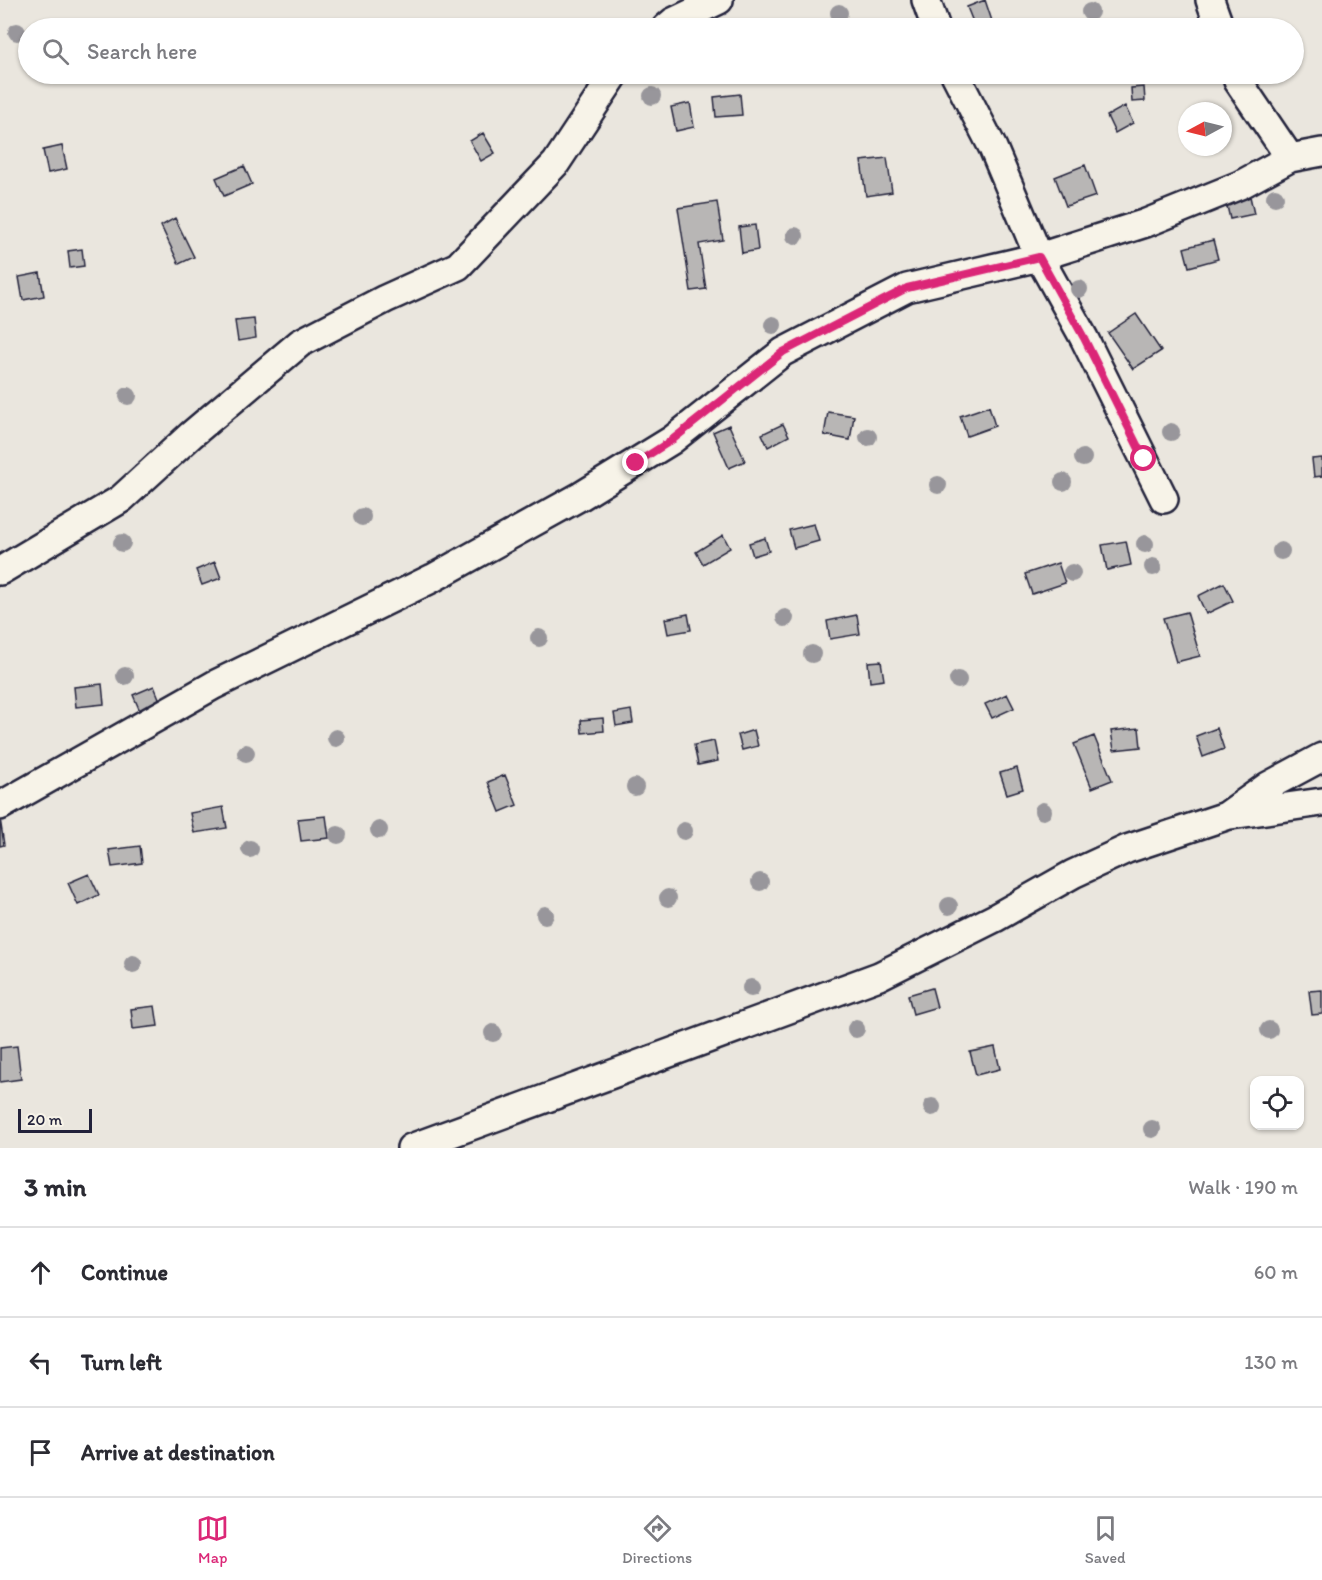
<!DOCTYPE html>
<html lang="en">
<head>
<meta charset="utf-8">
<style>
	:root { --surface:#fff; --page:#f2f2f3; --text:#2b2b33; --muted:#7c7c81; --line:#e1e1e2; --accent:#db2777 }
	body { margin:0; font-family:Itim,sans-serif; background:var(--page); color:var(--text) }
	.controls { position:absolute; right:18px; bottom:18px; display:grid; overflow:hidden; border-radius:12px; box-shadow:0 2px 4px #0004 }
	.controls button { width:54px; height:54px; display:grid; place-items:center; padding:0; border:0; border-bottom:2px solid var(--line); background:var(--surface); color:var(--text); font:30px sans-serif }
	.compass { position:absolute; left:1178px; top:102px; width:54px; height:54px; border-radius:50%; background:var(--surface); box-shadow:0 2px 4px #0004; rotate:263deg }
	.scale { position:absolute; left:18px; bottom:15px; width:74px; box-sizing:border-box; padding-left:6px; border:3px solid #22223b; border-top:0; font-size:16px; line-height:21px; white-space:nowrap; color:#22223b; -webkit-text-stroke:4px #f7f3e8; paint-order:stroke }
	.stop { position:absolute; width:18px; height:18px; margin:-14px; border:4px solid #db2777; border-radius:50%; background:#fff }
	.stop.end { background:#db2777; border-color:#fff; box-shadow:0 2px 6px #0008 }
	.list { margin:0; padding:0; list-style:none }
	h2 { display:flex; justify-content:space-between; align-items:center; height:78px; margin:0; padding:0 24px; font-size:26px }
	h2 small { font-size:20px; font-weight:400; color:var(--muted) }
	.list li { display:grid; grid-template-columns:39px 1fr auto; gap:18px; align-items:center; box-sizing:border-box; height:90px; padding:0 24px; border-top:2px solid var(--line) }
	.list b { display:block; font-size:22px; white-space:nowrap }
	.list em { font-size:20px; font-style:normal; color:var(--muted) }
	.icon { flex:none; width:33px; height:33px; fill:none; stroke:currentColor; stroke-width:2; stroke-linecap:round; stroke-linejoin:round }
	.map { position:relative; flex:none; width:1322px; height:1148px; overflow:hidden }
	.search { position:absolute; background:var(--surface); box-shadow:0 2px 4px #0004; left:18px; right:18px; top:18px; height:66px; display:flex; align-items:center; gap:15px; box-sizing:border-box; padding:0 21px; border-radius:33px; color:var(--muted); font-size:22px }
	.sheet { height:348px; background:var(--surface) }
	nav { display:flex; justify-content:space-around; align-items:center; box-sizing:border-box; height:84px; border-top:2px solid var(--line); background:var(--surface); font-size:16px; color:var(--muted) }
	nav a { display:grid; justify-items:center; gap:3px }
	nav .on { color:var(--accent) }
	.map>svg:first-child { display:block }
	.building { fill:#b8b6b5; stroke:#22223b; stroke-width:1.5 }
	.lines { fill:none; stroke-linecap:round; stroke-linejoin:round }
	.minor-casing { stroke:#22223b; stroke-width:32 }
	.minor { stroke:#f7f3e8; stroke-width:27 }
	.tree { fill:#98969b }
	.route { stroke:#db2777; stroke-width:8 }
</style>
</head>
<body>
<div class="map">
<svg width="1322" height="1148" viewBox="0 0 1322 1148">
	<rect width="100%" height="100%" fill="#eae6de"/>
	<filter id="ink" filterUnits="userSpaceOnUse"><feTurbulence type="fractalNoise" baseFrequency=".0167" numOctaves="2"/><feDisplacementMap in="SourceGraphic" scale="12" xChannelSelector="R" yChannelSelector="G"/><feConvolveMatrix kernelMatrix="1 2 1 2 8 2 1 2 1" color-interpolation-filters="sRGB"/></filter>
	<g filter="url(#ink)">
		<!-- building -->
		<path class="building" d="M985 0 992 21 975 27 967 7Z
			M659 74H677L678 79 660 81Z
			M1144 87 1145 101 1132 102 1131 88Z
			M740 94 742 115 716 117 714 97Z
			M690 103 694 127 676 131 671 107Z
			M1125 106 1133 123 1115 133 1107 116Z
			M483 133 495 153 481 161 470 141Z
			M62 146 67 169 48 173 43 150Z
			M887 158 892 192 866 196 861 161Z
			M1085 165 1096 196 1066 206 1055 177Z
			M244 166 252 184 224 196 216 178Z
			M1249 192 1254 214 1230 219 1225 197Z
			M717 202 723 240 699 244 706 289 691 291 678 208Z
			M175 218 194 257 179 264 161 226Z
			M755 225 758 250 742 253 739 227Z
			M1213 240 1218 259 1189 267 1184 248Z
			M82 249 84 266 70 268 68 251Z
			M40 273 44 296 23 300 19 277Z
			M1136 314 1161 351 1133 369 1108 333Z
			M254 319 256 338 238 341 235 321Z
			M989 406 995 426 967 436 960 416Z
			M828 412 854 416 850 440 824 435Z
			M783 424 789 436 768 447 762 434Z
			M729 425 745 461 729 468 713 432Z
			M1322 458V476L1314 477 1312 459Z
			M814 524 819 541 794 548 789 530Z
			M723 535 730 548 703 564 696 552Z
			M765 538 769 551 753 556 749 543Z
			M1126 541 1131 565 1107 570 1102 545Z
			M215 562 221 578 202 585 196 570Z
			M1058 563 1065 583 1032 594 1025 574Z
			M1224 583 1233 601 1206 614 1198 596Z
			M1187 612 1200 656 1176 662 1163 618Z
			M688 614 691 630 668 634 665 619Z
			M857 615 860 634 830 639 827 621Z
			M881 661 884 680 870 682 868 662Z
			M102 684 104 704 76 707 74 687Z
			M154 686 161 703 140 711 133 695Z
			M1007 694 1014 708 992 718 985 704Z
			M631 710 633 723 616 726 614 713Z
			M603 718 604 731 582 733 581 720Z
			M1139 728 1141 747 1114 750 1111 731Z
			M1217 728 1224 749 1203 757 1196 736Z
			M754 730 758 746 742 750 738 735Z
			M1094 736 1112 780 1092 788 1074 744Z
			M714 741 718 761 698 765 694 745Z
			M1017 768 1023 789 1007 794 1000 773Z
			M505 775 517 805 500 812 488 782Z
			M223 807 227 828 194 833 190 813Z
			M326 816 329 838 301 841 298 819Z
			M0 818 4 845 0 846Z
			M140 846 142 863 112 867 109 850Z
			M89 874 99 895 78 905 68 883Z
			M932 988 937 1007 913 1014 908 995Z
			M1322 990V1014L1312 1015 1309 991Z
			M155 1006 158 1026 133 1029 131 1009Z
			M17 1046 21 1079 0 1082V1048Z
			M995 1047 1000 1069 976 1075 970 1052Z"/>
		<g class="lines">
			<defs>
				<path id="minor" d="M926 0 936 28
					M1210 0 1220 28
					M666 28 673 22 719 0
					M955 74 993 148 1039 257 1084 338 1164 499
					M1236 74 1238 81 1290 158
					M0 571 121 499 191 435 300 343 385 299 458 266 556 163 615 74
					M0 806 214 685 433 578 581 496 672 440 783 352 907 288 1039 257 1146 223 1240 185 1290 158 1322 152
					M1231 815 1322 802
					M411 1148 879 976 995 918 1073 874 1127 849 1226 816 1268 786 1322 757"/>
			</defs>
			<!-- minor casing -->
			<use href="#minor" class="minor-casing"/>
			<!-- minor -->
			<use href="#minor" class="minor"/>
		</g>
		<!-- trees -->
		<g class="tree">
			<circle cx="1090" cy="12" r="9"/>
			<circle cx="839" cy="13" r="9"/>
			<circle cx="17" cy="32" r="9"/>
			<circle cx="652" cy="96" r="9"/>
			<circle cx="1275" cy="197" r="9"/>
			<circle cx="795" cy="236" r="9"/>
			<circle cx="1079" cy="289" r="9"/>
			<circle cx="773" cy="325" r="9"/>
			<circle cx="128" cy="396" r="9"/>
			<circle cx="1171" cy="432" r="9"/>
			<circle cx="868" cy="437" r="9"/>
			<circle cx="1083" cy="458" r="9"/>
			<circle cx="1063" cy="482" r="9"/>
			<circle cx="938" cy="485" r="9"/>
			<circle cx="362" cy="517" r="9"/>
			<circle cx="122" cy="543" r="9"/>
			<circle cx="1145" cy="544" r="9"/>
			<circle cx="1281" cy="551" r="9"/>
			<circle cx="1153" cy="567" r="9"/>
			<circle cx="1072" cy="573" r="9"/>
			<circle cx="785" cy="618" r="9"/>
			<circle cx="539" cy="638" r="9"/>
			<circle cx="812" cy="654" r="9"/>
			<circle cx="125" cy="676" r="9"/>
			<circle cx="958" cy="680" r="9"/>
			<circle cx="336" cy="738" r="9"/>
			<circle cx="246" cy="753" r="9"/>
			<circle cx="635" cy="787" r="9"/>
			<circle cx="1043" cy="811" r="9"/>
			<circle cx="379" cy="830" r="9"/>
			<circle cx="684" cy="831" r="9"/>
			<circle cx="338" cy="835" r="9"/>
			<circle cx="250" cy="849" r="9"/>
			<circle cx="760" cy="882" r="9"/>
			<circle cx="668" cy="898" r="9"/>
			<circle cx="949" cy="906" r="9"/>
			<circle cx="545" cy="915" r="9"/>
			<circle cx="133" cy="964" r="9"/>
			<circle cx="751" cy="988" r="9"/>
			<circle cx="856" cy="1029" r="9"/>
			<circle cx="1269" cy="1030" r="9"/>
			<circle cx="493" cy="1033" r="9"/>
			<circle cx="932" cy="1107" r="9"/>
			<circle cx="1152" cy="1129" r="9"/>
		</g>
	</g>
	<g class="lines" filter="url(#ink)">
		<!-- route -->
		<path class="route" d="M636 463 672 440 783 352 907 288 1039 257 1084 338 1144 459"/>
	</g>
</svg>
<div class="controls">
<button><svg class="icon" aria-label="locate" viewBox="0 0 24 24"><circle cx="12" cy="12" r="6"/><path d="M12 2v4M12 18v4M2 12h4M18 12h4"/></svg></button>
</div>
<svg class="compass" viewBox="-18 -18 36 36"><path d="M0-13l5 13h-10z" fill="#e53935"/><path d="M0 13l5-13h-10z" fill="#7c7c81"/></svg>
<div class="scale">20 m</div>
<div class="stop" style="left:1144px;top:459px"></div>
<div class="stop end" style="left:636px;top:463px"></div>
<div class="search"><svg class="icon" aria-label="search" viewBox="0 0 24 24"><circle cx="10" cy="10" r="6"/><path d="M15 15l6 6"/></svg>Search here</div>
</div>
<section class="sheet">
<h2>3 min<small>Walk · 190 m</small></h2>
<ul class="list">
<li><svg class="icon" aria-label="ahead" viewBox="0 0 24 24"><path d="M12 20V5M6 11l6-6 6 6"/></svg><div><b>Continue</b></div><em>60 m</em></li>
<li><svg class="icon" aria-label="left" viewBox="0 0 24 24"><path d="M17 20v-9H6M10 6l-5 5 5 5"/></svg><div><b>Turn left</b></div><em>130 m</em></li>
<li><svg class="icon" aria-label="arrive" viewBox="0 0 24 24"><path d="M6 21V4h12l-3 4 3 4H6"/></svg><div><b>Arrive at destination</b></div></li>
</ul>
</section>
<nav>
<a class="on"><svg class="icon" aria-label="map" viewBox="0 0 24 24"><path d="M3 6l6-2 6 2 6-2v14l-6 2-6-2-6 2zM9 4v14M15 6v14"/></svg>Map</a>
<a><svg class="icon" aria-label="directions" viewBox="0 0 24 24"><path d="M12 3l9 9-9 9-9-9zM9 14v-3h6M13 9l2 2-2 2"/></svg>Directions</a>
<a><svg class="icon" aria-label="saved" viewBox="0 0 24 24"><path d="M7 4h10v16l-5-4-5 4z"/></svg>Saved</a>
</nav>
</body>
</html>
